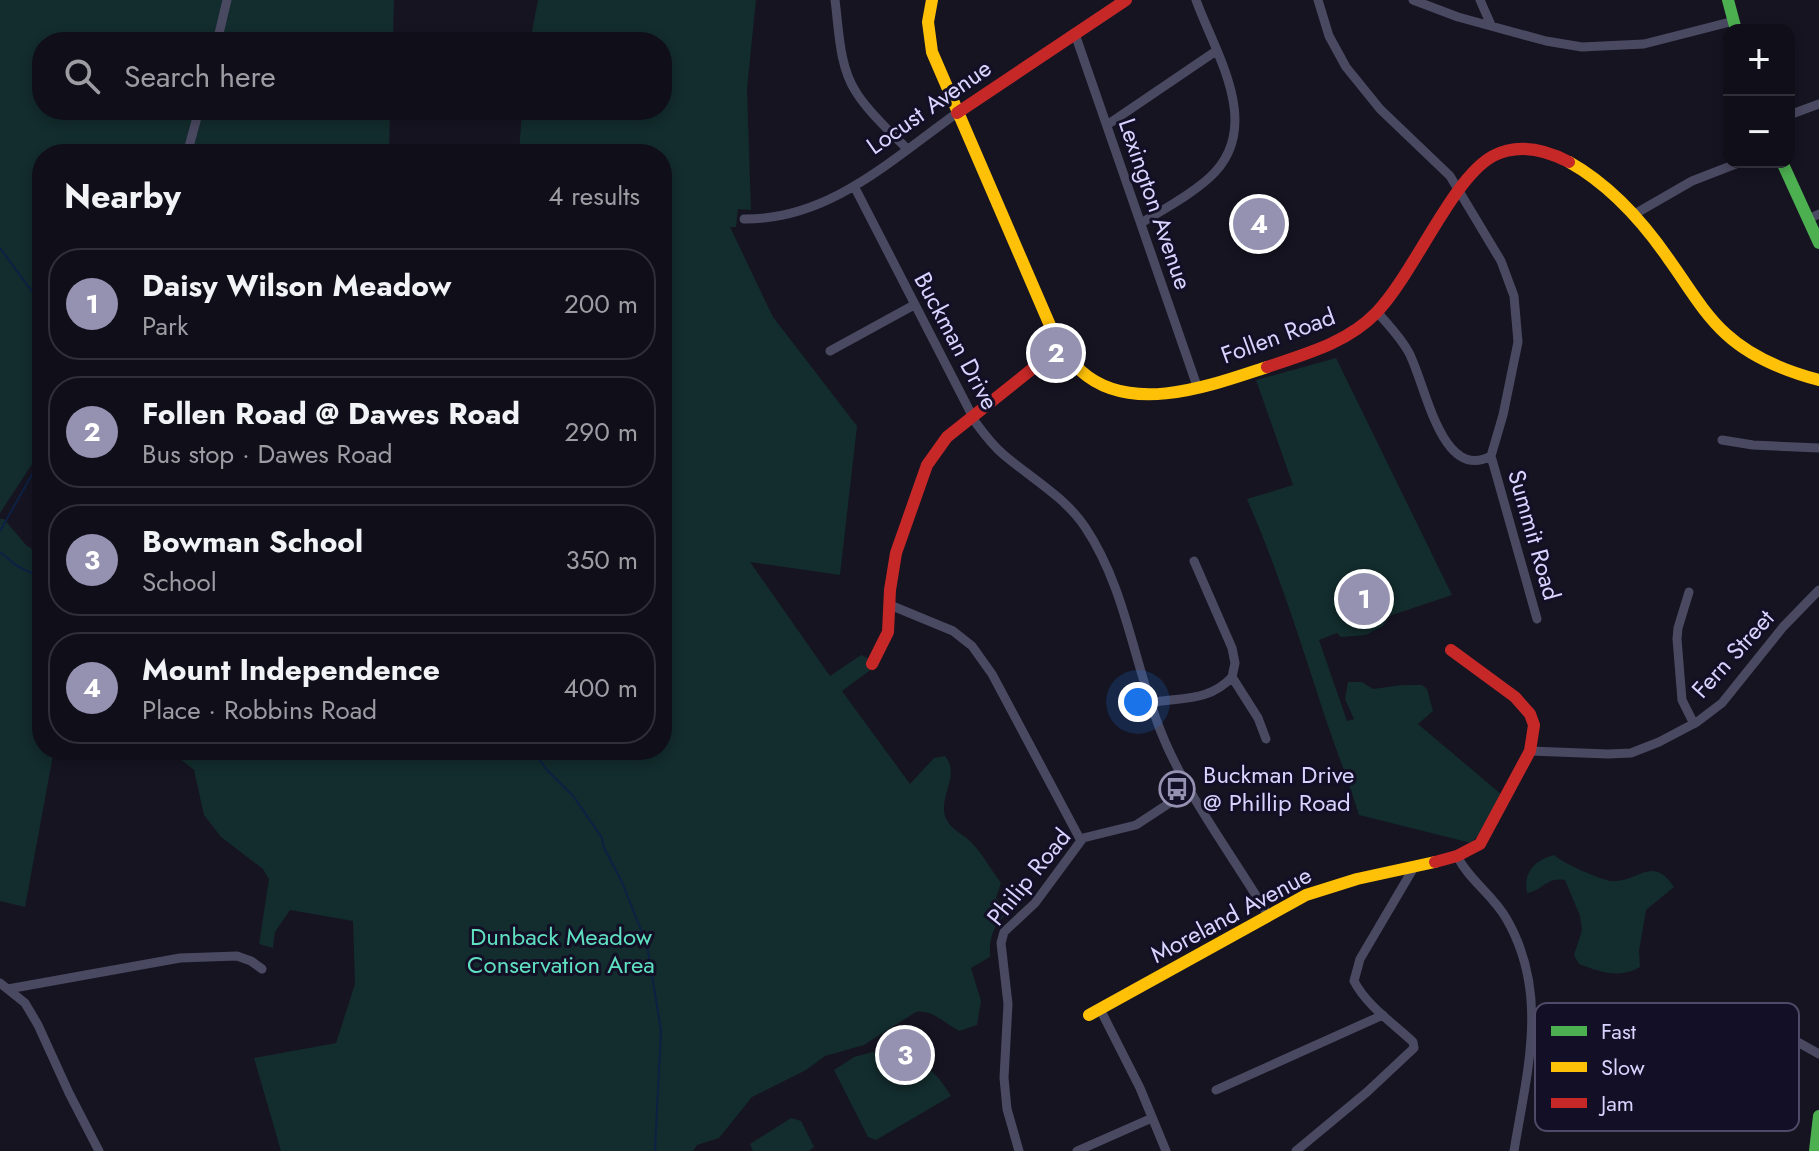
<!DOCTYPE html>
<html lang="en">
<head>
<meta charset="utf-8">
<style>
	:root { --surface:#100f19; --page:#1e1d26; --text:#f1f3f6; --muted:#9c9ca2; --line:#302f38; --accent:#9591b1 }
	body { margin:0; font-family:Jost,sans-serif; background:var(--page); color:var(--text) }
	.controls { position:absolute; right:24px; top:24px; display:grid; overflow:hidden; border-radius:16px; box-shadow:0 4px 12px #0003 }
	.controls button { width:72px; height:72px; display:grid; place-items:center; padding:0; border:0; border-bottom:2px solid var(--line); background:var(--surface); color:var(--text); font:40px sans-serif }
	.you { position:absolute; left:1138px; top:702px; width:28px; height:28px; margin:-20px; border:6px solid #fff; border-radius:50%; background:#1a73e8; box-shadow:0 0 0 12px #1a73e833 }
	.badge { display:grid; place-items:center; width:52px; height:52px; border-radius:50%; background:var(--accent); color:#fff; font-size:26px; font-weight:700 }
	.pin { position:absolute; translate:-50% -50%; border:4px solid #fff; box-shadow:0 2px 8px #0006 }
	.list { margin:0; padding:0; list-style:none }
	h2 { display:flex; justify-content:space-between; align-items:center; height:104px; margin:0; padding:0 32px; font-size:34px }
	h2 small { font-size:26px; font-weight:400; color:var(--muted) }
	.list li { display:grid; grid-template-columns:52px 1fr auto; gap:24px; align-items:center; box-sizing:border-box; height:112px; margin:0 16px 16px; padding:0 16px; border:2px solid var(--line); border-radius:32px }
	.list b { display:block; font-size:30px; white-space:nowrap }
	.list p { margin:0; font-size:26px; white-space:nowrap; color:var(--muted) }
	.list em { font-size:26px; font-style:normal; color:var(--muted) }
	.icon { flex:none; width:44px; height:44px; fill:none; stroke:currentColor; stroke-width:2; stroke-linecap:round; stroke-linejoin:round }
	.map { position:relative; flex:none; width:1819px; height:1151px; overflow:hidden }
	.search { position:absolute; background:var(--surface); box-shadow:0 4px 12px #0003; left:32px; top:32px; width:640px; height:88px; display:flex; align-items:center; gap:20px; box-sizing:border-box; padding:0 28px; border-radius:32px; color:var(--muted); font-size:30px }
	.panel { position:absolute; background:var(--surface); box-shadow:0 4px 12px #0003; left:32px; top:144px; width:640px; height:616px; border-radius:32px }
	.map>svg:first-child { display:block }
	.green { fill:#132c2d }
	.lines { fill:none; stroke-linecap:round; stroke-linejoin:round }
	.stream { stroke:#0d2144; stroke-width:2 }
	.street { stroke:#4a4962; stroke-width:9 }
	.fast { stroke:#4caf50; stroke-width:12 }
	.slow { stroke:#ffc107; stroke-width:12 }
	.jam { stroke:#c62828; stroke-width:12 }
	.labels { text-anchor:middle; stroke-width:6; stroke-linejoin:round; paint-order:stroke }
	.street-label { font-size:24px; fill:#d9d4ff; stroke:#130f26 }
	.poi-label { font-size:24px; fill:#d9d4ff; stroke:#130f26; text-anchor:start }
	.park-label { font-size:24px; fill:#5fe0c0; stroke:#130f26 }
	.key { fill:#130f26; stroke:#4e4a67; stroke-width:2 }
	.key-label { font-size:22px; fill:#d9d4ff }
</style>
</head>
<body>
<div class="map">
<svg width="1819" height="1151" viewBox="0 0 1819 1151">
	<rect width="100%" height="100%" fill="#161421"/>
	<!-- green -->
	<path class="green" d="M0 0H394L393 42H42V110H390L389 154H42V449L0 513Z
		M538 0H756L747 89 751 210 738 209 736 227H730L773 317 857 426 840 575 750 562 830 676 861 655 880 663 842 691 910 784 934 758 945 756C961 776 939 794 945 816 949 829 962 833 971 842 983 854 991 870 1001 883L996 898 1008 913C993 925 989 938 990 957L971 968 981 1001 977 1025 959 1031C946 1024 931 1009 916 1012L864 1045 825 1056 806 1070 752 1097 719 1138 697 1145 693 1151H281L254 1058 336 1043 355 984 353 921 290 910 275 932 273 948 259 944 269 879 263 869 221 837 204 815 194 770 174 754 172 750H662V154H519L522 110H662V42H530Z
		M1336 358 1452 595 1389 616 1383 626 1366 635 1341 637 1337 633 1319 640 1347 721 1354 719 1345 699 1348 682H1362L1373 689 1402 685H1422L1427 689 1433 711 1418 724 1501 794 1483 830 1471 843 1359 815C1349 782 1336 750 1325 717 1301 643 1278 570 1247 499L1293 485 1256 380Z
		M0 519H4L26 545 42 556V750H54L25 907 0 901Z
		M1554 855C1562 863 1601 880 1612 881 1638 883 1652 854 1674 887L1646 910 1639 951 1640 967C1620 979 1600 972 1579 964L1574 955 1582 930 1580 916 1565 880C1545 877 1543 891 1527 893 1523 872 1535 860 1554 855Z
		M876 1051C914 1054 931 1063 951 1096L876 1140 868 1137 834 1070 854 1057Z
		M791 1118 801 1121 814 1147 809 1151H753L750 1144Z"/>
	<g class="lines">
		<!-- stream -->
		<path class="stream" d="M0 248 42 305
			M0 531 42 457
			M0 552 17 566 42 578
			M532 750 547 770 574 797 602 838 604 848 621 880 647 945 661 1030 655 1151"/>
		<!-- street -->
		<path class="street" d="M835 0C839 30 839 66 856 92 869 113 890 131 907 149
			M1318 0 1329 36 1346 67 1380 109 1450 176 1501 261 1514 296 1518 342 1503 415 1491 456 1537 619
			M1413 0 1458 17 1546 41 1582 47 1644 44 1734 21
			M1480 0 1491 25
			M1075 34 1197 386
			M217 42 227 0
			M1789 115 1819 104
			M1107 125 1216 51
			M187 154 199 110
			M854 186 976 423C984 434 993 446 1004 455 1031 478 1065 497 1085 527 1126 588 1134 665 1161 732 1186 795 1233 856 1268 915
			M1633 215 1692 181 1741 162
			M744 219C829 220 891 160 957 113
			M1808 219 1819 214
			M1141 223C1164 209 1189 196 1209 178 1265 128 1216 55 1196 0
			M1377 312C1388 324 1400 337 1408 351 1425 380 1440 483 1491 456
			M830 351 914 305
			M1722 440 1753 445 1819 448
			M1194 561 1232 648 1235 663 1232 677
			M1689 592 1678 628 1677 639 1682 700 1694 724
			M890 605 953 631 972 646 992 674 1081 841
			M1150 703C1181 697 1209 702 1232 677L1258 718 1266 739
			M1530 751 1608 754 1631 753 1659 742 1697 722 1722 703 1783 627 1819 590
			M1457 856C1469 880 1493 895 1506 918 1550 993 1527 1071 1514 1151
			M0 983 25 1003 38 1025 69 1093 99 1151
			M8 989 180 958 237 956 251 961 262 969
			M1100 1009 1140 1088 1166 1151
			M1740 1017 1723 1031H1712L1705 1024 1708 1012 1724 1007 1740 1017 1762 1022 1819 1054
			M1216 1090 1383 1015
			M1019 1151 1007 1109 1004 1078 1008 1004 1001 943 1004 932 1035 903 1083 838 1136 825 1191 789
			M1077 1151 1152 1118
			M1296 1151 1367 1092 1414 1048 1413 1042C1393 1023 1367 1006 1354 981L1360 959 1413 869"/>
		<!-- fast -->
		<path class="fast" d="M1728 0 1736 30
			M1782 162 1819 243
			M1815 1151 1819 1116"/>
		<!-- slow -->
		<path class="slow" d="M932 0 928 22 932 52 1052 330C1061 344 1069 359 1081 371 1131 416 1212 385 1267 367
			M1569 162C1610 185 1644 223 1670 261 1688 286 1703 313 1726 334 1752 358 1785 371 1819 380
			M1089 1015 1306 895 1357 879 1435 862"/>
		<!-- jam -->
		<path class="jam" d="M957 113 1126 0
			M1267 367C1305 354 1347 343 1376 313 1414 274 1452 178 1493 156 1518 143 1546 150 1569 162
			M872 664 888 632 890 590 896 553 927 465 947 437 1061 346
			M1435 862 1457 856 1480 844 1530 751 1534 725 1530 714 1515 697 1451 650"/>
	</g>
	<!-- icons -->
	<defs>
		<symbol id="bus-ring" viewBox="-11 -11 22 22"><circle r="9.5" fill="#130f26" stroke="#9591b1" stroke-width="1.5"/><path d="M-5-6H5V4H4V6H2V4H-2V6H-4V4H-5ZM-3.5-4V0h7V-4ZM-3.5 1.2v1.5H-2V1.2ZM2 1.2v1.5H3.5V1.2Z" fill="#9591b1"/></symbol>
	</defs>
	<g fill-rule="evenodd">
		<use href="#bus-ring" x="1157" y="769" width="40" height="40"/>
	</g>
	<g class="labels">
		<!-- street labels -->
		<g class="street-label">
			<text transform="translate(929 107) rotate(-35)" y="8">Locust Avenue</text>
			<text transform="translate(1155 204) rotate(71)" y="8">Lexington Avenue</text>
			<text transform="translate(1278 336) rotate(-20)" y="8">Follen Road</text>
			<text transform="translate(956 341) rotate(62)" y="8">Buckman Drive</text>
			<text transform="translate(1534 535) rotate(74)" y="8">Summit Road</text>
			<text transform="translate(1733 654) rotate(-48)" y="8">Fern Street</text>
			<text transform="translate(1029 877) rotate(-51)" y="8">Philip Road</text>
			<text transform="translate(1231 915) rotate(-28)" y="8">Moreland Avenue</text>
		</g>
		<!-- poi labels -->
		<g class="poi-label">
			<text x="1203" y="783">Buckman Drive<tspan x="1203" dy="28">@ Phillip Road</tspan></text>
		</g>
		<!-- park labels -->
		<g class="park-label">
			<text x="561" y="945">Dunback Meadow<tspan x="561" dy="28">Conservation Area</tspan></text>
		</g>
	</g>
	<!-- legend -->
	<rect x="1535" y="1003" width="264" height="128" rx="12" class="key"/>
	<rect x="1551" y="1026" width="36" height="10" fill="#4caf50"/>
	<rect x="1551" y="1062" width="36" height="10" fill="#ffc107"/>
	<rect x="1551" y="1098" width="36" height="10" fill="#c62828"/>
	<g class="key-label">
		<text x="1601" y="1039">Fast</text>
		<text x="1601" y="1075">Slow</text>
		<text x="1601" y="1111">Jam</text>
	</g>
</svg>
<div class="controls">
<button>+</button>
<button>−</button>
</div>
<div class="you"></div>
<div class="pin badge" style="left:1364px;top:599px">1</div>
<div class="pin badge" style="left:1056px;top:353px">2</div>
<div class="pin badge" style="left:905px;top:1055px">3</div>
<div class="pin badge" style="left:1259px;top:224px">4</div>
<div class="search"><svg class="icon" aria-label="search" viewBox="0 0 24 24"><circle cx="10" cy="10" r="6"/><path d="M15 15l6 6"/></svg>Search here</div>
<section class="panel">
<h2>Nearby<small>4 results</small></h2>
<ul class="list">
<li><span class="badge">1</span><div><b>Daisy Wilson Meadow</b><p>Park</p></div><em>200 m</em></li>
<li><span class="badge">2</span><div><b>Follen Road @ Dawes Road</b><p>Bus stop · Dawes Road</p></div><em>290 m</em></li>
<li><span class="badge">3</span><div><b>Bowman School</b><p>School</p></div><em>350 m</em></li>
<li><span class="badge">4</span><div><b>Mount Independence</b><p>Place · Robbins Road</p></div><em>400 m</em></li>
</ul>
</section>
</div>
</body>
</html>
